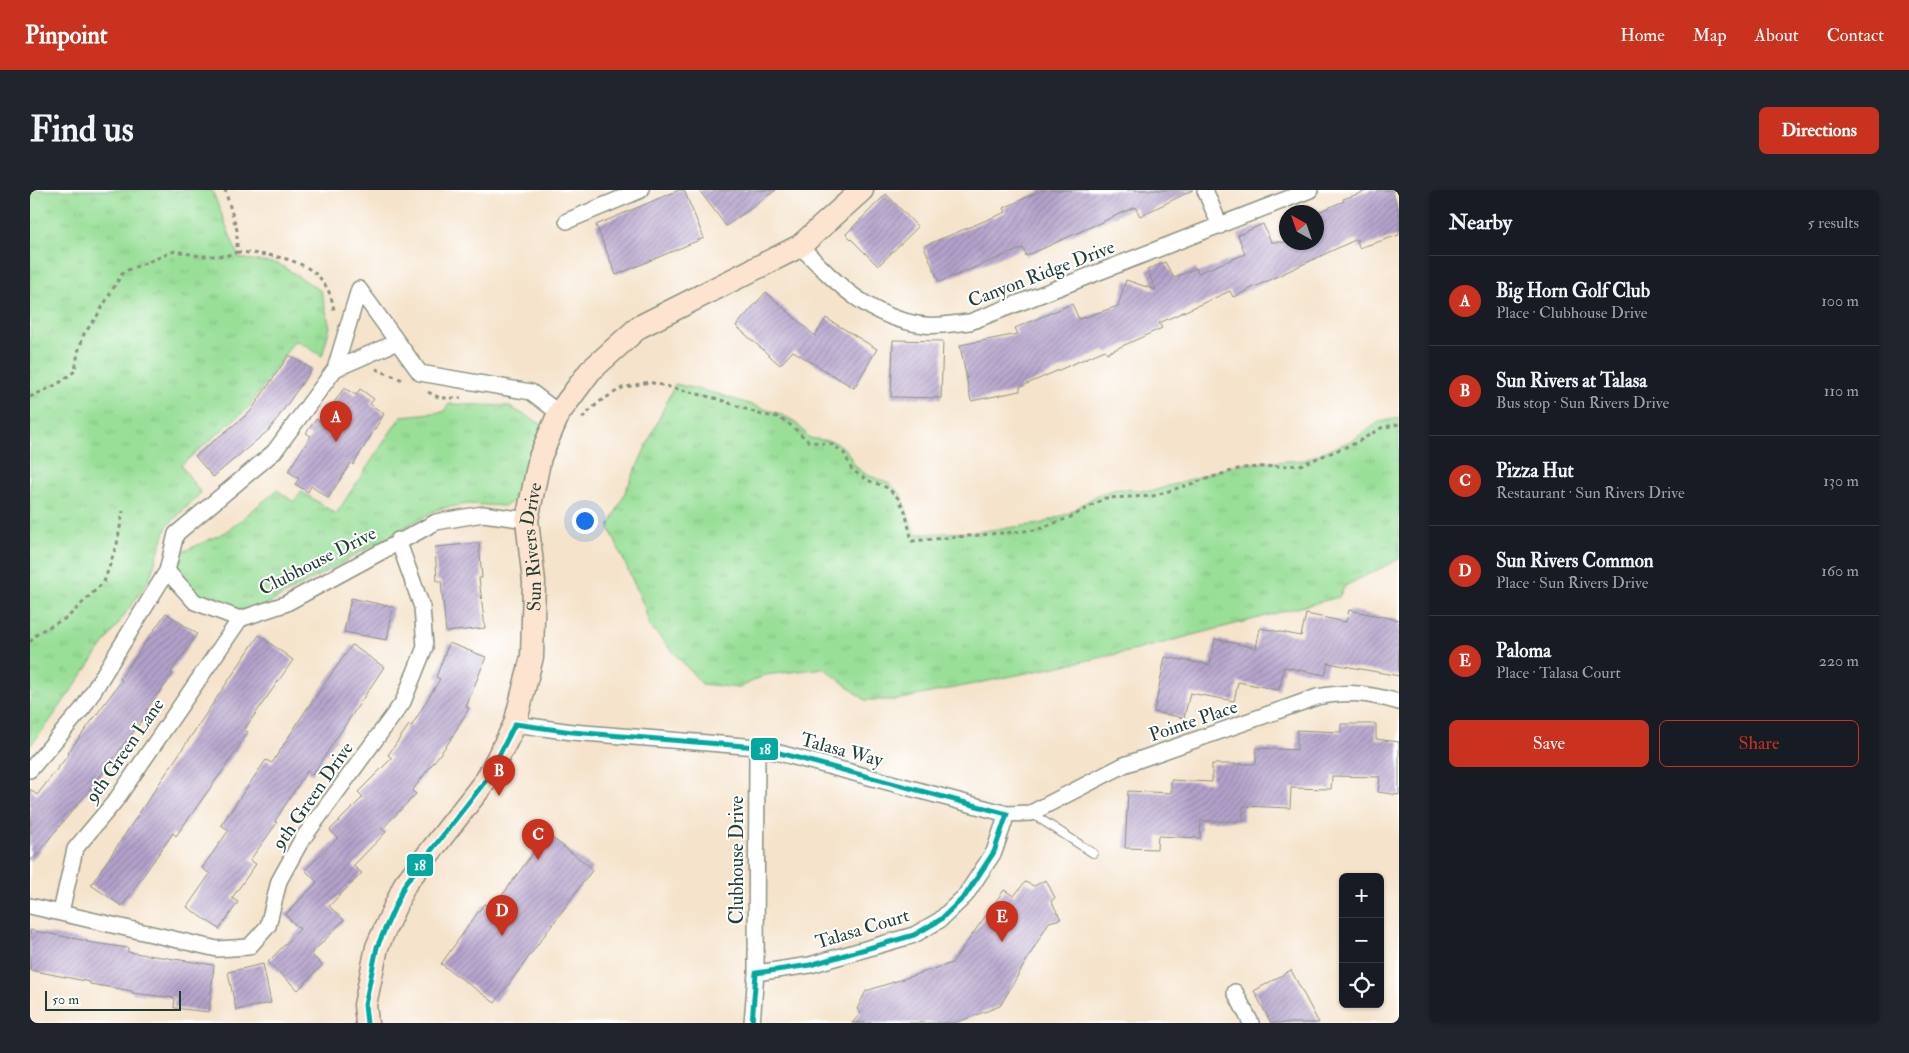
<!DOCTYPE html>
<html lang="en">
<head>
<meta charset="utf-8">
<style>
	:root { --surface:#171b24; --page:#20242c; --text:#f1f3f6; --muted:#9ea1a6; --line:#363941; --accent:#c8321e }
	body { margin:0; font-family:"IM FELL Double Pica",serif; background:var(--page); color:var(--text) }
	.controls { position:absolute; right:15px; bottom:15px; display:grid; overflow:hidden; border-radius:8px; box-shadow:0 1px 4px #0004 }
	.controls button { width:45px; height:45px; display:grid; place-items:center; padding:0; border:0; border-bottom:1px solid var(--line); background:var(--surface); color:var(--text); font:25px sans-serif }
	.compass { position:absolute; left:1249px; top:15px; width:45px; height:45px; border-radius:50%; background:var(--surface); box-shadow:0 1px 4px #0004; rotate:320deg }
	.scale { position:absolute; left:15px; bottom:12px; width:136px; box-sizing:border-box; padding-left:5px; border:2px solid #1f3d34; border-top:0; font-size:14px; line-height:18px; white-space:nowrap; color:#1f3d34; -webkit-text-stroke:4px #fff; paint-order:stroke }
	.you { position:absolute; left:554px; top:330px; width:18px; height:18px; margin:-12px; border:4px solid #fff; border-radius:50%; background:#1a73e8; box-shadow:0 0 0 8px #1a73e833 }
	.badge { display:grid; place-items:center; width:32px; height:32px; border-radius:50%; background:var(--accent); color:#fff; font-size:16px; font-weight:700 }
	.pin { position:absolute; translate:-50% -41px; filter:drop-shadow(0 1px 2px #0008) }
	.pin::after { content:''; position:absolute; top:26px; width:18px; height:15px; background:inherit; clip-path:polygon(0 0,100% 0,50% 100%) }
	.list { margin:0; padding:0; list-style:none }
	h2 { display:flex; justify-content:space-between; align-items:center; height:65px; margin:0; padding:0 20px; font-size:21px }
	h2 small { font-size:16px; font-weight:400; color:var(--muted) }
	.list li { display:grid; grid-template-columns:32px 1fr auto; gap:15px; align-items:center; box-sizing:border-box; height:90px; padding:0 20px; border-top:1px solid var(--line) }
	.list b { display:block; font-size:19px; white-space:nowrap }
	.list p { margin:0; font-size:16px; white-space:nowrap; color:var(--muted) }
	.list em { font-size:16px; font-style:normal; color:var(--muted) }
	.actions { display:flex; gap:10px; padding:15px 20px }
	.actions a { flex:1; padding:11px 0; border:1px solid var(--accent); border-radius:8px; text-align:center; font-size:18px; color:var(--accent) }
	.actions .main { background:var(--accent); color:#fff }
	.icon { flex:none; width:28px; height:28px; fill:none; stroke:currentColor; stroke-width:2; stroke-linecap:round; stroke-linejoin:round }
	.map { position:relative; flex:none; width:1369px; height:833px; overflow:hidden; border-radius:8px }
	header { display:flex; align-items:center; gap:30px; box-sizing:border-box; height:70px; padding:0 25px; background:var(--accent); color:#fff }
	header strong { font-size:24px }
	nav { display:flex; gap:28px; margin-inline-start:auto; font-size:18px }
	.intro { display:flex; align-items:center; justify-content:space-between; box-sizing:border-box; height:120px; padding:0 30px }
	h1 { margin:0; font-size:35px }
	.button { padding:12px 22px; border-radius:8px; background:var(--accent); color:#fff; font-size:18px; font-weight:700 }
	main { display:flex; gap:30px; padding:0 30px }
	aside { flex:1; background:var(--surface); border-radius:8px; box-shadow:0 1px 4px #0004 }
	.map>svg:first-child { display:block }
	.grass { fill:url(#grass-tufts); stroke:#5c8e66 }
	.building { fill:url(#building-hatch) }
	.lines { fill:none; stroke-linecap:round; stroke-linejoin:round }
	.lane-casing { stroke:#8a9080; stroke-width:10 }
	.street-casing { stroke:#8a9080; stroke-width:18 }
	.secondary-casing { stroke:#8a9080; stroke-width:25 }
	.path { stroke:#8a9080; stroke-width:3; stroke-dasharray:4 4; stroke-linecap:butt }
	.lane { stroke:#fff; stroke-width:8 }
	.street { stroke:#fff; stroke-width:15 }
	.secondary { stroke:#fde4d1; stroke-width:22 }
	.bus-1-casing { stroke:#fff; stroke-width:9 }
	.bus-1 { stroke:#03a8a0; stroke-width:5 }
	.labels { text-anchor:middle; stroke-width:4; stroke-linejoin:round; paint-order:stroke }
	.street-label { font-size:19px; fill:#1f3d34; stroke:#fff }
	.line-badge { stroke:#fff; stroke-width:2 }
	.badge-label { font-size:14px; text-anchor:middle; font-weight:bold; fill:#fff }
</style>
</head>
<body>
<header>
<strong>Pinpoint</strong>
<nav><a>Home</a><a>Map</a><a>About</a><a>Contact</a></nav>
</header>
<div class="intro"><h1>Find us</h1><a class="button">Directions</a></div>
<main>
<div class="map">
<svg width="1369" height="833" viewBox="0 0 1369 833">
	<defs>
		<pattern id="grass-tufts" width="24" height="20" patternUnits="userSpaceOnUse" patternTransform="scale(1.25)"><rect width="24" height="20" fill="#99df98"/><path d="M3 7l-1-3M5 7V3M7 7l1-3M15 17l-1-3M17 17v-4M19 17l1-3" fill="none" stroke="#83c084"/></pattern>
		<pattern id="building-hatch" width="6" height="6" patternUnits="userSpaceOnUse" patternTransform="scale(1.25)"><rect width="6" height="6" fill="#b4a1cb"/><path d="M-1 1l2-2M0 6l6-6M5 7l2-2" fill="none" stroke="#9284a6"/></pattern>
	</defs>
	<rect width="100%" height="100%" fill="#fff"/>
	<filter id="ink" filterUnits="userSpaceOnUse"><feTurbulence type="fractalNoise" baseFrequency=".02" numOctaves="2"/><feDisplacementMap in="SourceGraphic" scale="10" xChannelSelector="R" yChannelSelector="G"/><feConvolveMatrix kernelMatrix="1 2 1 2 8 2 1 2 1" color-interpolation-filters="sRGB"/></filter>
	<filter id="wash" filterUnits="userSpaceOnUse"><feTurbulence type="fractalNoise" baseFrequency=".0096" numOctaves="4" result="noise"/><feDisplacementMap in="SourceGraphic" scale="20" xChannelSelector="R" yChannelSelector="G"/><feGaussianBlur stdDeviation="1.12" result="paint"/><feColorMatrix in="noise" values="0 0 0 0 0 0 0 0 0 0 0 0 0 0 0 0 0 1.4 0 .05"/><feComposite in="paint" operator="in"/></filter>
	<g filter="url(#wash)">
		<rect width="100%" height="100%" fill="#f5e3cb"/>
		<!-- grass -->
		<path class="grass" d="M0 0H182L209 68 249 74 291 101 300 137 292 166 265 150 218 218 151 275 171 303 137 336 119 390 17 535 0 556Z
			M645 194 688 204 750 224 764 231 780 248 805 252 816 260 826 277 837 285 859 293 871 304 885 344 943 342 1010 334 1039 323 1069 304 1088 299 1123 301 1209 274 1274 270 1323 250 1349 232 1369 228V369L1315 396 1309 407 1102 461 867 510H835L794 478 735 485 709 498 672 494 619 435 614 416 579 337Z
			M419 214 478 216 513 235 497 275 489 309 474 316 438 314 408 319 232 417 209 420 178 413 157 395 147 381 148 364 196 342 247 300 264 312 271 301 306 324 371 226 413 222Z"/>
		<g id="blocks">
			<!-- building -->
			<path class="building" d="M649 0H654L674 48 586 85 566 35Z
				M669 0H746L696 36Z
				M1012 0H1163L1110 26 1105 17 996 66 993 58 909 92 894 56 976 22 974 18Z
				M1340 0H1362L1369 22V45L1329 58 1327 49 1203 107 1200 101 1129 133 1132 138 1077 163 1075 160 990 197V201L941 211 930 155 988 144 985 138 1042 114 1049 129 1088 116 1096 90 1126 100 1117 80 1135 72 1144 88 1166 78 1168 83 1215 64 1208 45 1233 34 1241 52H1286V23L1314 11 1313 9Z
				M856 4 888 37 848 76 816 44Z
				M736 102 785 146 796 128 847 159 824 198 763 161 750 175 706 136Z
				M863 150 913 151 911 208 861 207Z
				M259 165 282 179 240 239 183 287 165 266 220 222Z
				M314 198 326 205 330 199 344 209 340 214 354 224 323 275 321 273 298 308 281 296 278 302 265 294 269 289 258 281 281 246 276 243 286 229 291 232Z
				M449 353 452 388H449L455 438 416 442 411 391H407L405 357Z
				M321 408 363 417 357 450 314 442Z
				M1319 420 1369 430V486L1298 473 1295 485 1254 477 1249 500 1208 492 1204 511 1160 503 1154 528 1124 522 1135 467 1180 475 1185 449 1226 458 1230 438 1271 446 1276 424 1316 432Z
				M136 423 167 444 141 482 143 484 116 520 118 522 70 587 0 672V599L7 605 39 564 38 563 92 490 90 489Z
				M229 445 263 470 214 540 218 542 198 573 146 646 143 643 92 716 61 695Z
				M419 453 456 467 436 517 439 518 419 552 382 601 386 604 352 639 356 642 323 676 332 683 299 716 314 730 281 764 292 775 268 800 238 772 270 739 255 725 287 692 275 680 308 648 300 640 333 607 328 602 362 568 358 565 379 535 381 537 410 489 406 487Z
				M322 455 354 477 282 585 277 581 245 631 247 633 220 670 226 674 202 708 208 712 189 740 188 738 157 717 180 684 172 678 199 640 191 635 236 570 242 573 274 523Z
				M1311 534H1346V549L1369 552V605L1348 602 1350 587 1302 586 1301 599 1261 598 1260 618 1213 616V631H1171L1170 648 1128 646 1127 659 1095 658 1098 601 1141 603V590L1182 592V574H1226V558L1267 560V540L1311 542Z
				M517 644 563 679 465 813 411 774 454 714 462 719Z
				M1016 690 1025 708 1021 711 1031 729 1019 732 970 816 925 833H822L831 823 827 819 836 801 922 773 974 700 984 706 995 692 1004 696Z
				M0 740 57 751V752L98 758V762L184 775 179 822 144 818 145 808 102 803V801L60 794V792L0 780Z
				M233 774 241 813 206 820 198 782Z
				M1261 780 1289 833H1241L1224 801Z"/>
		</g>
	</g>
	<g filter="url(#ink)">
		<use href="#blocks" fill-opacity="0" stroke="#8a9080" stroke-width="1"/>
		<g class="lines">
			<defs>
				<path id="lane" d="M1001 623 1063 663"/>
				<path id="street" d="M1175 0 1190 36
					M537 31 611 0
					M770 56C806 93 839 128 894 135 909 137 926 133 940 132L1280 0
					M329 99 390 183 501 202 529 223
					M305 179 367 152
					M137 381 165 412 210 429 255 414 406 332 453 324 497 330
					M485 534 542 542 727 557 977 624 1001 623 1094 575 1287 507C1321 501 1336 503 1369 512
					M0 580 53 518 137 381 146 344 244 262 305 179 329 99
					M0 716 187 759 219 757 238 736 249 691 271 651 373 512 395 457 392 417 368 350
					M31 722 45 659 86 610 210 429
					M726 783 780 775 884 745 910 730 935 706 964 662 977 624
					M1205 802 1221 833
					M722 833 726 783 727 557"/>
				<g id="secondary">
					<path id="s1" d="M337 833 335 815 347 757 375 694 457 589 485 534 502 467 504 392 497 330 510 267 529 223 560 181 609 137 770 56 832 0"/>
				</g>
			</defs>
			<!-- lane casing -->
			<use href="#lane" class="lane-casing"/>
			<!-- street casing -->
			<use href="#street" class="street-casing"/>
			<!-- secondary casing -->
			<use href="#secondary" class="secondary-casing"/>
			<!-- path -->
			<path class="path" d="M207 62C249 65 298 70 304 121
				M346 179 375 191
				M398 202 410 208H431
				M0 207 28 194 45 181 48 162 54 144 67 126 93 82 145 61 170 66H195L207 62V40L195 0
				M552 228 569 212 592 198 619 192 688 209 732 225 748 227 762 236 778 251 803 255 814 263 822 280 837 290 858 298 868 308 875 321 882 351 1006 340 1041 327 1075 308 1123 306 1211 278 1270 275 1326 253 1351 238 1369 234
				M0 452 9 442 38 427 74 392 87 354 93 321"/>
			<!-- lane -->
			<use href="#lane" class="lane"/>
			<!-- street -->
			<use href="#street" class="street"/>
			<!-- secondary -->
			<use href="#secondary" class="secondary"/>
			<defs>
				<path id="bus-1" d="M485 534 542 542 727 557 977 624
					M726 783 780 775 884 745 910 730 935 706 964 662 977 624
					M337 833 335 815 347 757 375 694 457 589 485 534
					M722 833 726 783"/>
			</defs>
			<!-- bus-1 casing -->
			<use href="#bus-1" class="bus-1-casing"/>
			<!-- bus-1 -->
			<use href="#bus-1" class="bus-1"/>
		</g>
	</g>
	<g class="labels">
		<!-- street labels -->
		<g class="street-label">
			<text transform="translate(1011 83) rotate(-21)" y="7">Canyon Ridge Drive</text>
			<text dy="7" stroke="none"><textPath href="#s1" startOffset="521">Sun Rivers Drive</textPath></text>
			<text transform="translate(287 370) rotate(-27)" y="7">Clubhouse Drive</text>
			<text transform="translate(1163 530) rotate(-19)" y="7">Pointe Place</text>
			<text transform="translate(812 559) rotate(15)" y="7">Talasa Way</text>
			<text transform="translate(94 560) rotate(-55)" y="7">9th Green Lane</text>
			<text transform="translate(282 605) rotate(-55)" y="7">9th Green Drive</text>
			<text transform="translate(706 670) rotate(-90)" y="7">Clubhouse Drive</text>
			<text transform="translate(832 738) rotate(-17)" y="7">Talasa Court</text>
		</g>
	</g>
	<g class="line-badge">
		<rect x="720" y="547" width="29" height="24" rx="5" fill="#03a8a0"/>
		<rect x="376" y="663" width="28" height="24" rx="5" fill="#03a8a0"/>
	</g>
	<g class="badge-label">
		<text x="735" y="564">18</text>
		<text x="390" y="680">18</text>
	</g>
</svg>
<div class="controls">
<button>+</button>
<button>−</button>
<button><svg class="icon" aria-label="locate" viewBox="0 0 24 24"><circle cx="12" cy="12" r="6"/><path d="M12 2v4M12 18v4M2 12h4M18 12h4"/></svg></button>
</div>
<svg class="compass" viewBox="-18 -18 36 36"><path d="M0-13l5 13h-10z" fill="#e53935"/><path d="M0 13l5-13h-10z" fill="#9ea1a6"/></svg>
<div class="scale">50 m</div>
<div class="you"></div>
<div class="pin badge" style="left:306px;top:252px">A</div>
<div class="pin badge" style="left:469px;top:606px">B</div>
<div class="pin badge" style="left:508px;top:670px">C</div>
<div class="pin badge" style="left:472px;top:746px">D</div>
<div class="pin badge" style="left:972px;top:752px">E</div>
</div>
<aside>
<h2>Nearby<small>5 results</small></h2>
<ul class="list">
<li><span class="badge">A</span><div><b>Big Horn Golf Club</b><p>Place · Clubhouse Drive</p></div><em>100 m</em></li>
<li><span class="badge">B</span><div><b>Sun Rivers at Talasa</b><p>Bus stop · Sun Rivers Drive</p></div><em>110 m</em></li>
<li><span class="badge">C</span><div><b>Pizza Hut</b><p>Restaurant · Sun Rivers Drive</p></div><em>130 m</em></li>
<li><span class="badge">D</span><div><b>Sun Rivers Common</b><p>Place · Sun Rivers Drive</p></div><em>160 m</em></li>
<li><span class="badge">E</span><div><b>Paloma</b><p>Place · Talasa Court</p></div><em>220 m</em></li>
</ul>
<div class="actions"><a class="main">Save</a><a>Share</a></div>
</aside>
</main>
</body>
</html>
